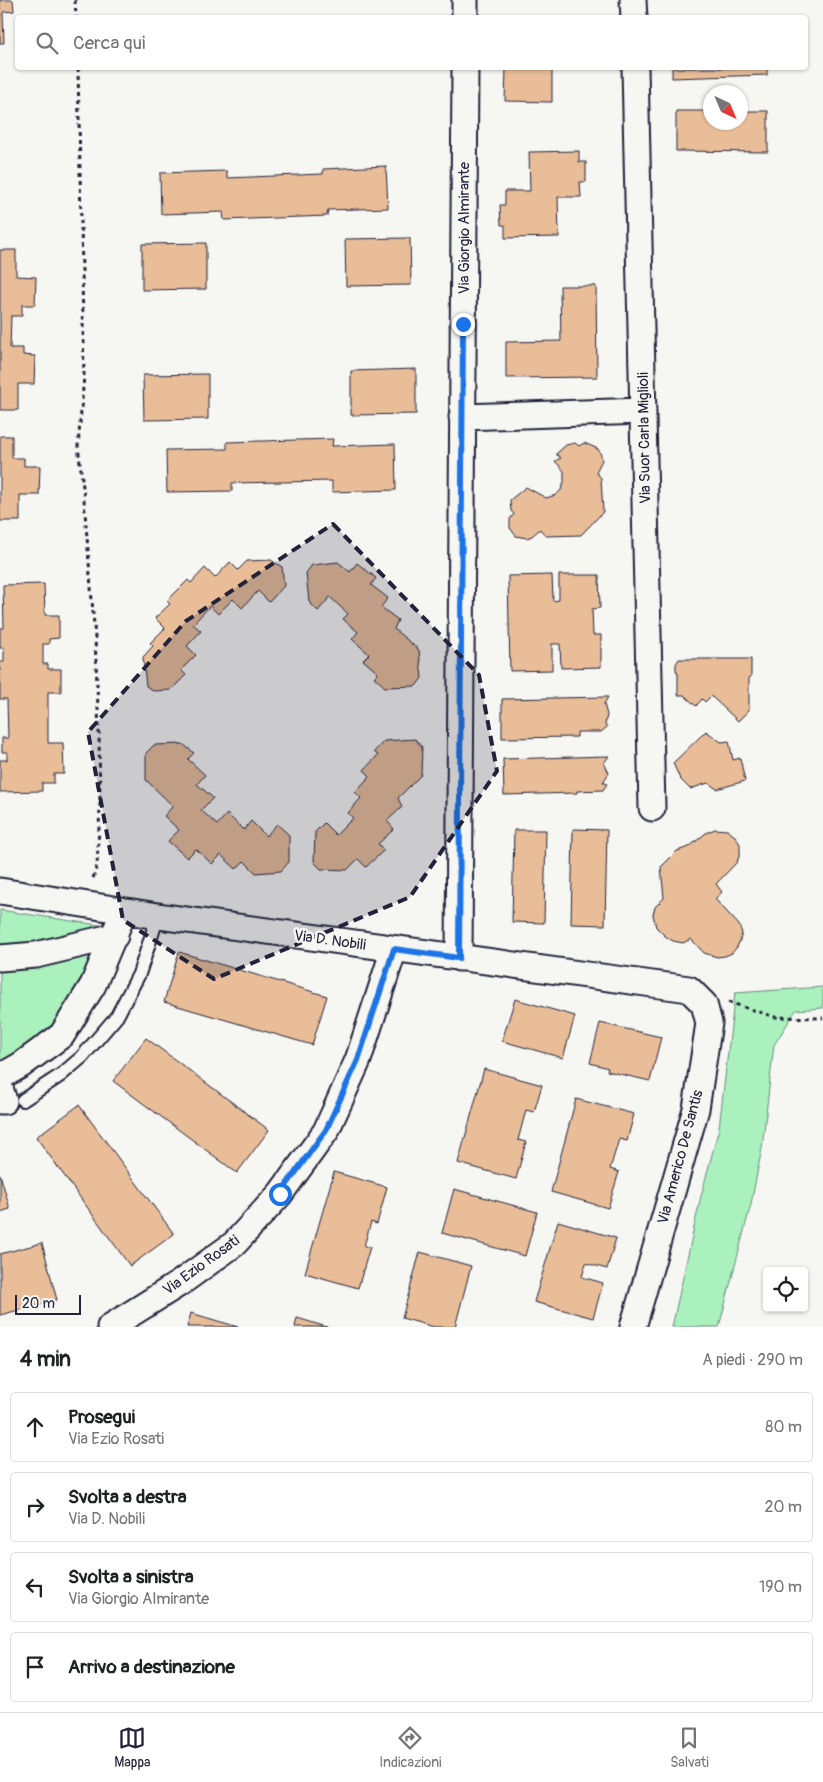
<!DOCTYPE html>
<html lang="it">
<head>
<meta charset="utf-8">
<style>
	:root { --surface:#fff; --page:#f2f2f2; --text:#202124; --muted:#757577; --line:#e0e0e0; --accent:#22223b }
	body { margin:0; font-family:Pangolin,sans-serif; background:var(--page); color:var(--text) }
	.controls { position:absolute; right:15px; bottom:15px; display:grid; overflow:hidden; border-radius:5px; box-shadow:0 1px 4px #0004 }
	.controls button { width:45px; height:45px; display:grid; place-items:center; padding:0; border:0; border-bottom:1px solid var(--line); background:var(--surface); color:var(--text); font:25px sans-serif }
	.compass { position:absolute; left:703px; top:85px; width:45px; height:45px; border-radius:50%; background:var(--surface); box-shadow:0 1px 4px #0004; rotate:136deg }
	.scale { position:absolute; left:15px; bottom:12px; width:66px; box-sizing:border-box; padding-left:5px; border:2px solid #22223b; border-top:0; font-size:14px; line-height:18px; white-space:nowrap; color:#22223b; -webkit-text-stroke:4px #f6f6f2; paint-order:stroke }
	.stop { position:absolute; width:15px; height:15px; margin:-11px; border:4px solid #1a73e8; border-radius:50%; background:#fff }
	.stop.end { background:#1a73e8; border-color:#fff; box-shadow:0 1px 5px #0008 }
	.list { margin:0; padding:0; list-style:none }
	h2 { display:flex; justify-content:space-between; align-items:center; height:65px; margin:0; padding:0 20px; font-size:21px }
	h2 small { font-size:16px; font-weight:400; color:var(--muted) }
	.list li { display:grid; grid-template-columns:32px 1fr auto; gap:15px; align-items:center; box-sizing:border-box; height:70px; margin:0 10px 10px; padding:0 10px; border:1px solid var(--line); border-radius:5px }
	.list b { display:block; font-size:19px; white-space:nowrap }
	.list p { margin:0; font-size:16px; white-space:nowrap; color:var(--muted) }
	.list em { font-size:16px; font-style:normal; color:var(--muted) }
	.icon { flex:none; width:28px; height:28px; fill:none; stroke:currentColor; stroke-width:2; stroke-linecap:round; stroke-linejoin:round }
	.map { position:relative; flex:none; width:823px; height:1327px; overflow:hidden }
	.search { position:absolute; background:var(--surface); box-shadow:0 1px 4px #0004; left:15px; right:15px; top:15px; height:55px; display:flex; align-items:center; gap:12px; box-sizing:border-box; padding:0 18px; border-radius:5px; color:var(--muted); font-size:19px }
	.sheet { height:385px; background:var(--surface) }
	nav { display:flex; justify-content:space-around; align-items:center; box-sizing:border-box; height:70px; border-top:1px solid var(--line); background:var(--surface); font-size:14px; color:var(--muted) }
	nav a { display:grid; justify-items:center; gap:2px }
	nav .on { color:var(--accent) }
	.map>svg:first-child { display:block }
	.green { fill:#aaf1bd; stroke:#668a7c }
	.building { fill:#e8bd98; stroke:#22223b }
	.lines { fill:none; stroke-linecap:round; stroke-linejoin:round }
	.lane-casing { stroke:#22223b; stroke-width:16 }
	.street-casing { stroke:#22223b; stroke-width:29 }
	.path { stroke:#22223b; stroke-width:3; stroke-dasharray:4 4; stroke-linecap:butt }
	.lane { stroke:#f6f6f2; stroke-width:12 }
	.street { stroke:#f6f6f2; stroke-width:25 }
	.route { stroke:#1a73e8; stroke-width:6 }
	.marked { fill:#22223b; fill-opacity:0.2; stroke:#22223b; stroke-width:4; stroke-dasharray:10 6; stroke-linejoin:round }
	.labels { text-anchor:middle; stroke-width:5; stroke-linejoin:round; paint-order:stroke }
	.street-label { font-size:15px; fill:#22223b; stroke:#f6f6f2 }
</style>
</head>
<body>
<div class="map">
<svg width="823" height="1327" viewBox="0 0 823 1327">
	<rect width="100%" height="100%" fill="#f6f6f2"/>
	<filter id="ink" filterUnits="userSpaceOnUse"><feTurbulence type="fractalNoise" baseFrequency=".02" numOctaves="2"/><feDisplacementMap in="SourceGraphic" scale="10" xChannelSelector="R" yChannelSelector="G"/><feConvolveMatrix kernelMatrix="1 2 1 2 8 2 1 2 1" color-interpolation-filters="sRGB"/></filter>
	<g filter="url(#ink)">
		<!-- green -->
		<path class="green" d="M0 910 111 927 92 992 0 1073Z
			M823 987V1008L796 1010 774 1045 762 1148 751 1204 719 1327H672L701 1196 719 1128 735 993Z"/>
		<!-- building -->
		<path class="building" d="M0 0H13L14 11 3 12 4 43H0Z
			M506 68H552V102L505 101Z
			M672 68H767V75L672 78Z
			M676 111H710V122H740V111H768V152L676 151Z
			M579 151V162H586V182H580L581 197H558L559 237 505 238V225H501L500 205H505V191H530L529 152Z
			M386 166 388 208 328 210 327 216 224 220 223 212 161 214 160 173 227 171V178L323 174V169Z
			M410 238 411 285 346 286 345 239Z
			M206 243V289L142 290V244Z
			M0 250H16V276L36 277 35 305H22V316H11L10 348H23V355L35 356 34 384H18V410H0Z
			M560 286H596L597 377 506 378V342L561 341Z
			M416 369V414L351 415V371Z
			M208 374V419L144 420 143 375Z
			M0 436H12V458H24V466H40L39 495H20V521H0Z
			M333 439 332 446 395 444 396 490 332 492V481L232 483V491L167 492 166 450 227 449V442Z
			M575 443 579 446 584 443 589 445 598 449 601 455 602 460 596 472 601 478 603 512 581 535 546 536 540 529 532 536 527 538 516 536 510 528V519L514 514 511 511 510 500 526 487 546 498 556 495 561 490 564 482V471L555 461 561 458 556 454 566 445Z
			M271 560 282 567 284 586 269 602 258 591 242 608 233 599 218 614 210 606 193 624 201 631 187 646 196 655 181 670 186 675 171 690 154 691 146 686 143 657 153 646 150 643 165 628 155 618 170 604 167 601 188 580 191 583 205 568 215 578 230 562 238 570 247 561Z
			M338 562 350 572 357 563 376 578 371 585 388 598 381 607 398 620 394 629 419 650 422 678 416 686 385 687 374 677 378 673 363 660 369 654 352 639 358 632 343 619 348 614 330 597 318 611 309 602 306 573 312 565Z
			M552 575 553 601 559 600V575H599L600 608 592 609 593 635H601V667L561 668 560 644H552V670L510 671 508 576Z
			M44 584 45 615H59V638L49 639V644H43V664H48V669H61V692H48V743H63L64 774H54V783H42V791L0 792V760H7V752H2V738H8L7 699H0V662H4V648H0V628H4L3 585Z
			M679 659H751V677H749V710L738 721 711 696 705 702 702 699 696 706 684 695H678V674L676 670V664Z
			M608 697 604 704 607 715 605 724 607 727 601 732H577V737L502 738V699Z
			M706 731 721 742 729 741 733 760 740 758 745 781 717 789 708 783 690 789 680 779 673 763Z
			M415 739 422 747 421 775 398 798 402 807 387 821 394 829 378 844 384 850 366 867 358 859 347 870 321 869 314 862 315 832 324 823 336 835 353 818 348 813 361 798 355 792 370 776 364 770 378 755 374 752 384 741Z
			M183 744 194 753 188 759 205 775 197 784 213 798 201 810 217 825 227 814 244 830 251 821 266 836 277 824 289 835V862L281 871 256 873 244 861 236 869 221 855 212 864 196 849 187 858 168 841 179 830 164 816 173 806 146 780V753L154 745Z
			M609 756 604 763 609 773 603 782 607 784 603 790 577 791V793L504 795 503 759Z
			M573 829 607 830 605 925 571 924Z
			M715 829 727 830 735 836 740 844V854L737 862 716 884 722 892 715 899 739 925 742 933 740 940 737 947 732 953 725 956 717 957 704 953 691 939 683 943 673 941 665 936 656 927 653 915 655 907 664 898 661 867 677 851 689 847 706 833Z
			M514 830H546L544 923 512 922Z
			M179 952 327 996 312 1045 164 1002Z
			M515 999 575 1016 563 1058 502 1041Z
			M600 1023 661 1037 650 1081 607 1071 608 1068 590 1063Z
			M146 1038 269 1130 237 1173 113 1081Z
			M484 1069 542 1085 534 1112 526 1110 518 1140 526 1142 516 1179 458 1163Z
			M576 1099 634 1114 627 1141 619 1139 610 1169 619 1172 608 1208 551 1192Z
			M79 1105 174 1234 130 1266 36 1137Z
			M334 1172 387 1187 377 1224 371 1222 364 1246 370 1247 358 1288 305 1273Z
			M0 1174 10 1209 0 1212Z
			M454 1189 537 1212 525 1256 442 1233Z
			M558 1221 616 1238 607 1269 586 1263 582 1277 603 1283 593 1318 534 1302Z
			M42 1243 57 1300 0 1315V1254Z
			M420 1252 471 1266 455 1327H434L402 1318Z
			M191 1313 238 1327H187Z
			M297 1318 327 1327H295Z"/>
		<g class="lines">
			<defs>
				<path id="lane" d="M23 1100 61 1075 82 1057 117 1016 139 974 158 916"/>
				<path id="street" d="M633 0 634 18
					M465 18V0
					M635 68 652 808
					M462 417 643 411
					M0 891 158 916 689 989 704 1004 709 1023 696 1109 633 1327
					M0 958 36 955 115 936
					M459 958 465 68
					M0 1077 21 1065 62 1035 93 985 124 911
					M0 1088 4 1101H0
					M110 1327 180 1283 234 1244 280 1194 326 1131 358 1060 394 949"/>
			</defs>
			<!-- lane casing -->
			<use href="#lane" class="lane-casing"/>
			<!-- street casing -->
			<use href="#street" class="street-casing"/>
			<!-- path -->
			<path class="path" d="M75 0 76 18
				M78 68 84 376 78 446 83 487 95 638 99 732 100 808 97 865 92 882
				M728 1002 775 1017 823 1018"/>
			<!-- lane -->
			<use href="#lane" class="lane"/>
			<!-- street -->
			<use href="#street" class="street"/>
		</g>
	</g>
	<g class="lines" filter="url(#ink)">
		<!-- route -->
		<path class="route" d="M280 1194 326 1130 358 1060 394 949 459 958 463 324"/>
	</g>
	<!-- marked area -->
	<path class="marked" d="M333 524 479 675 497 771 410 897 214 979 123 920 88 732 186 621Z"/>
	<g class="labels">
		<!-- street labels -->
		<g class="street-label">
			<text transform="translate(464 228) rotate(-90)" y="5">Via Giorgio Almirante</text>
			<text transform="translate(644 438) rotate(-91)" y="5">Via Suor Carla Miglioli</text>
			<text transform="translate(330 940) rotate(8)" y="5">Via D. Nobili</text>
			<text transform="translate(680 1157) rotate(-75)" y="5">Via Americo De Santis</text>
			<text transform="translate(201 1265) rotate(-36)" y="5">Via Ezio Rosati</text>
		</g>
	</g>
</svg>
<div class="controls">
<button><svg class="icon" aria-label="locate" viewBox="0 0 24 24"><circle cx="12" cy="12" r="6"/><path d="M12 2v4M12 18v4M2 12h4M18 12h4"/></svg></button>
</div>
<svg class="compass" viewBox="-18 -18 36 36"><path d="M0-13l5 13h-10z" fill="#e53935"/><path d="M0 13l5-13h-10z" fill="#757577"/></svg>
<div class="scale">20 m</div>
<div class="stop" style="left:280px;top:1194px"></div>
<div class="stop end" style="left:463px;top:324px"></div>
<div class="search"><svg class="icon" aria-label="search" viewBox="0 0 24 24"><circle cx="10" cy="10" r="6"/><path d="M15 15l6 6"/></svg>Cerca qui</div>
</div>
<section class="sheet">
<h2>4 min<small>A piedi · 290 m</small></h2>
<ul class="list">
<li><svg class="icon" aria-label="ahead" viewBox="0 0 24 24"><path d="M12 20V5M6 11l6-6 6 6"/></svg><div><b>Prosegui</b><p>Via Ezio Rosati</p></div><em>80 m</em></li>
<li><svg class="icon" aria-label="right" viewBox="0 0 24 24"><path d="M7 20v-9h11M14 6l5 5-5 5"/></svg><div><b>Svolta a destra</b><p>Via D. Nobili</p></div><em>20 m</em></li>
<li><svg class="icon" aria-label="left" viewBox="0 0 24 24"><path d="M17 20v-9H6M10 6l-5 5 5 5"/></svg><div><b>Svolta a sinistra</b><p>Via Giorgio Almirante</p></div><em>190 m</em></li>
<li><svg class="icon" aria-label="arrive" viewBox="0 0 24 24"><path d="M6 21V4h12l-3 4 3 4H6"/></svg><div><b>Arrivo a destinazione</b></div></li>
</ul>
</section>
<nav>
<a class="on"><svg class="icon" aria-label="map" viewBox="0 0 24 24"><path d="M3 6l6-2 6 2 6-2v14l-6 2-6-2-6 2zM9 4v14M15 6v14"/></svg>Mappa</a>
<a><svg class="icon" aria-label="directions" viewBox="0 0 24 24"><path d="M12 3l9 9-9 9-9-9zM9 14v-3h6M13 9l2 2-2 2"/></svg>Indicazioni</a>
<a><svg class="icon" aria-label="saved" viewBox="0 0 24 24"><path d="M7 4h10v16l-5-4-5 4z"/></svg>Salvati</a>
</nav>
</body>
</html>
